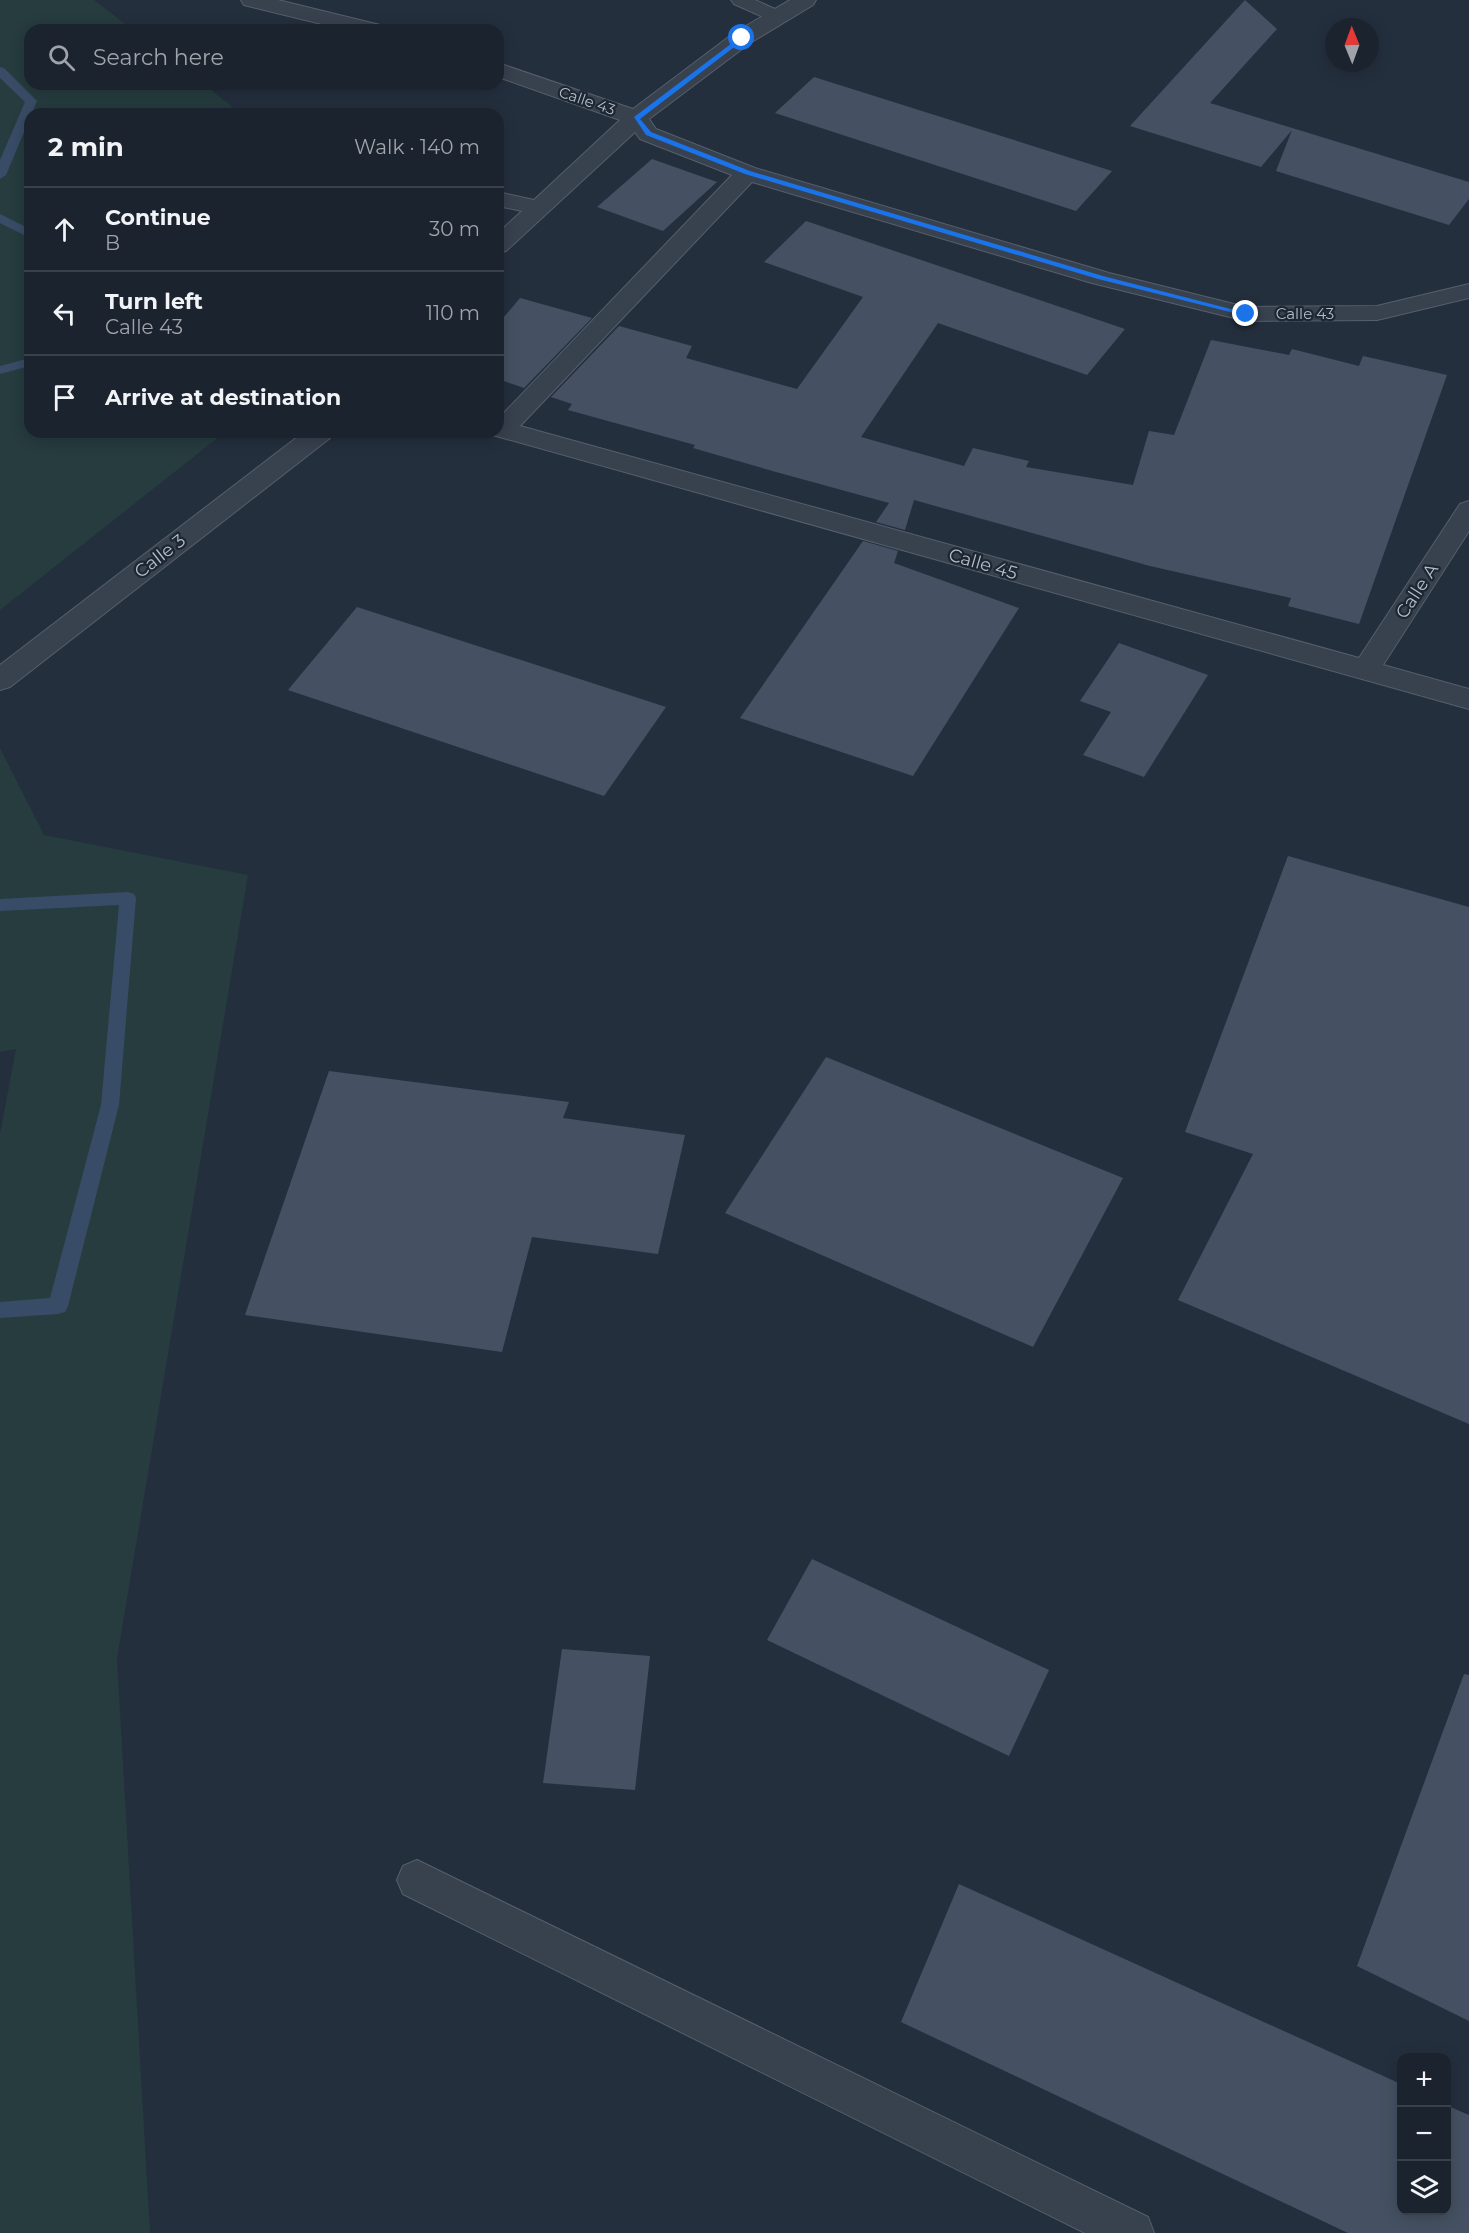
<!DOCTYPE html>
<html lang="en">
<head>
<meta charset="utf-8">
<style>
	:root { --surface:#1b232e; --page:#242b36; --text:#f1f3f6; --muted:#a0a4aa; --line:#39404a }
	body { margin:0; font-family:Montserrat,sans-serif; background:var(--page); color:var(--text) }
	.controls { position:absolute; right:18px; bottom:18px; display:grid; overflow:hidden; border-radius:12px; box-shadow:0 3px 15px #0003 }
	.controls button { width:54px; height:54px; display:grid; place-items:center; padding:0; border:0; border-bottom:2px solid var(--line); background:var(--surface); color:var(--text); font:30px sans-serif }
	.compass { position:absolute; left:1325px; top:18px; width:54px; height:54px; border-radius:50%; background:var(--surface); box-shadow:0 3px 15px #0003; rotate:359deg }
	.stop { position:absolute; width:18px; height:18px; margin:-14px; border:4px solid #1a73e8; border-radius:50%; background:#fff }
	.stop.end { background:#1a73e8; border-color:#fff; box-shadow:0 2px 6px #0008 }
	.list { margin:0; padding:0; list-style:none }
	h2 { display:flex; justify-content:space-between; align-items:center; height:78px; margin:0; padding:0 24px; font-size:26px }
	h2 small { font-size:20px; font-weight:400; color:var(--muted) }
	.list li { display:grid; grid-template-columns:39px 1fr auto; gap:18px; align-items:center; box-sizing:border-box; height:84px; padding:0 24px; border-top:2px solid var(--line) }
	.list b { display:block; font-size:22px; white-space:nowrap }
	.list p { margin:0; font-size:20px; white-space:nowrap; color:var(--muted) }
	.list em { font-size:20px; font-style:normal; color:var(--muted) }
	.icon { flex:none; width:33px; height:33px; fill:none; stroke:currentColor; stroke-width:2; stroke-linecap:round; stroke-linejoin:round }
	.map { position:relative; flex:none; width:1469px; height:2233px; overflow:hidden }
	.search { position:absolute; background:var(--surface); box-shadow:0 3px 15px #0003; left:24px; top:24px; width:480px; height:66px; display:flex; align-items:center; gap:15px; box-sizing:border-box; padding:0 21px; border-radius:18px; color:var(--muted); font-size:22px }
	.panel { position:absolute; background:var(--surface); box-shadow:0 3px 15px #0003; left:24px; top:108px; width:480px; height:330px; border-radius:18px }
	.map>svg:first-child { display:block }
	.green { fill:#263c3f }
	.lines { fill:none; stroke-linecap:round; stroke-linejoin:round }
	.stream { fill:#394c67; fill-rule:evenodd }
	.building { fill:#455162 }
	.service-casing { stroke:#565f6c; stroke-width:2 }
	.minor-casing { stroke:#565f6c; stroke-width:2 }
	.service { fill:#38414e; fill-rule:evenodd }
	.minor { fill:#38414e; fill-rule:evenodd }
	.route { fill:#1a73e8 }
	.labels { text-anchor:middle; stroke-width:4.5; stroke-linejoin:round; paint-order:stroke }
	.far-street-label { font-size:15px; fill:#b4bcc9; stroke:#1d2633 }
	.street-label { font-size:18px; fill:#b4bcc9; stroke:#1d2633 }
</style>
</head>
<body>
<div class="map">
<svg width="1469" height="2233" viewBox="0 0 1469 2233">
	<rect width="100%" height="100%" fill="#242f3e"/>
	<!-- green -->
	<path class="green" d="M0 0H94L133 30H30V84H203L242 114H30V432H225L0 610Z
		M0 748 44 835 248 875 117 1659 150 2233H0V1134L16 1049 0 1052Z"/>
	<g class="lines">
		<!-- stream -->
		<path class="stream" d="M0 67 4 68 37 101 6 175 0 179V160L25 102 0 78Z
			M0 214 30 229V238L0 223Z
			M30 358V366L0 374V366Z
			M128 892 134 894 136 898 119 1105 68 1306 65 1312 58 1314 0 1318V1302L50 1298 101 1105 119 905 0 911V899Z"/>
	</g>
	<!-- building -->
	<path class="building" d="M1245 0 1277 29 1210 103 1469 182V199L1449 225 1276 171 1292 130 1261 167 1130 126Z
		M814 77 1112 171 1076 211 775 113Z
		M652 159 717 182 663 231 597 207Z
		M806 221 1125 329 1087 375 938 323 861 437 964 466 973 448 1029 461 1026 467 1133 485 1149 431 1174 435 1211 340 1289 355 1292 349 1359 366 1363 356 1447 375 1359 624 1288 606 1291 598 1150 566 914 500 905 530 876 522 889 503 776 472 693 448 695 445 568 410 572 404 551 397 619 326 692 346 686 358 797 389 863 297 764 262Z
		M520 298 592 318 524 388 498 379V324Z
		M863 541 898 551 894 563 1019 608 913 776 740 718Z
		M357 607 666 707 604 796 288 690Z
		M1119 643 1208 675 1144 777 1083 755 1111 712 1080 701Z
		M1288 856 1469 907V1424L1178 1300 1253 1154 1185 1132Z
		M826 1057 1123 1178 1033 1347 725 1213Z
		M329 1071 569 1102 563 1118 685 1135 658 1254 532 1237 502 1352 245 1315Z
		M812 1559 1049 1670 1009 1756 767 1640Z
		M562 1649 650 1656 635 1790 543 1783Z
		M1464 1674 1469 1675V2021L1357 1966Z
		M959 1884 1401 2084V2211H1446V2105L1469 2115V2233H1348L901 2022Z"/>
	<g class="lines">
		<defs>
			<path id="service" d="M731 0H755L784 13 787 17 784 21H772L734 4Z"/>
			<path id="minor" d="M241 0H278L380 25 383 30H346L244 5Z
				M790 0H816L813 5 750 43 649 119 656 129 755 168 1109 273 1246 307 1377 306 1469 284V298L1377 320 1246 321 1092 283 752 182 520 426 1359 658 1460 504 1469 501V531L1383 665 1469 689V709L489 434 488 432H498V419L732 175 640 139 635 132 506 251 498 253V233L522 211 498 206V192L534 200 620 120 498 77V63L633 109 734 33Z
				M304 432H334L330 438 10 687 0 690V665Z
				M417 1860 1148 2217 1154 2233H1085L403 1894 397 1880 403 1866Z"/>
		</defs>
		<!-- service casing -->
		<use href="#service" class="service-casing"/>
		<!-- minor casing -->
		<use href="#minor" class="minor-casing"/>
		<!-- service -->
		<use href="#service" class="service"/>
		<!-- minor -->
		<use href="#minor" class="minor"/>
	</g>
	<!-- route -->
	<path class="route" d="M740 37 746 38 640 119 651 132 750 171 1103 276 1250 314 1246 316 1098 279 745 174 646 135 634 117Z"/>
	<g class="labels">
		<!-- far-street labels -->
		<g class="far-street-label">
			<text transform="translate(587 101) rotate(19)" y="5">Calle 43</text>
			<text x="1305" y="319">Calle 43</text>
		</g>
		<!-- street labels -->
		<g class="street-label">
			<text transform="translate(160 556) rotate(-38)" y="6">Calle 3</text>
			<text transform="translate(983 564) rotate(16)" y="6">Calle 45</text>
			<text transform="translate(1417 591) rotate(-57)" y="6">Calle A</text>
		</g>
	</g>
</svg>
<div class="controls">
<button>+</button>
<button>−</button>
<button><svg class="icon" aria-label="layers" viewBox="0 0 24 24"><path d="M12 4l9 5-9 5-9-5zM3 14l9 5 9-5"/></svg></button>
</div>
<svg class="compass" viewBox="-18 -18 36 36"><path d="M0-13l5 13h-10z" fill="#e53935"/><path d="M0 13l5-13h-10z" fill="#a0a4aa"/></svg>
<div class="stop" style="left:742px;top:38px"></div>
<div class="stop end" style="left:1246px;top:314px"></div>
<div class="search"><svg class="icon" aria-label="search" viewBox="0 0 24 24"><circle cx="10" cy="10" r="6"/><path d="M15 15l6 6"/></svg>Search here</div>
<section class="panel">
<h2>2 min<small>Walk · 140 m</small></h2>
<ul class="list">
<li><svg class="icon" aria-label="ahead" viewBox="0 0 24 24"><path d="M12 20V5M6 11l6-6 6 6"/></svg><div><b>Continue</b><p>B</p></div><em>30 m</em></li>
<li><svg class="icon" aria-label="left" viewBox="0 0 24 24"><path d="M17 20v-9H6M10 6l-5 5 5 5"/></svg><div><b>Turn left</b><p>Calle 43</p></div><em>110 m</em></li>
<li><svg class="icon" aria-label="arrive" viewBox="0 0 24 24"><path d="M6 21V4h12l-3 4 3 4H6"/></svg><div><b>Arrive at destination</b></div></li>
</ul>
</section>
</div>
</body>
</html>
